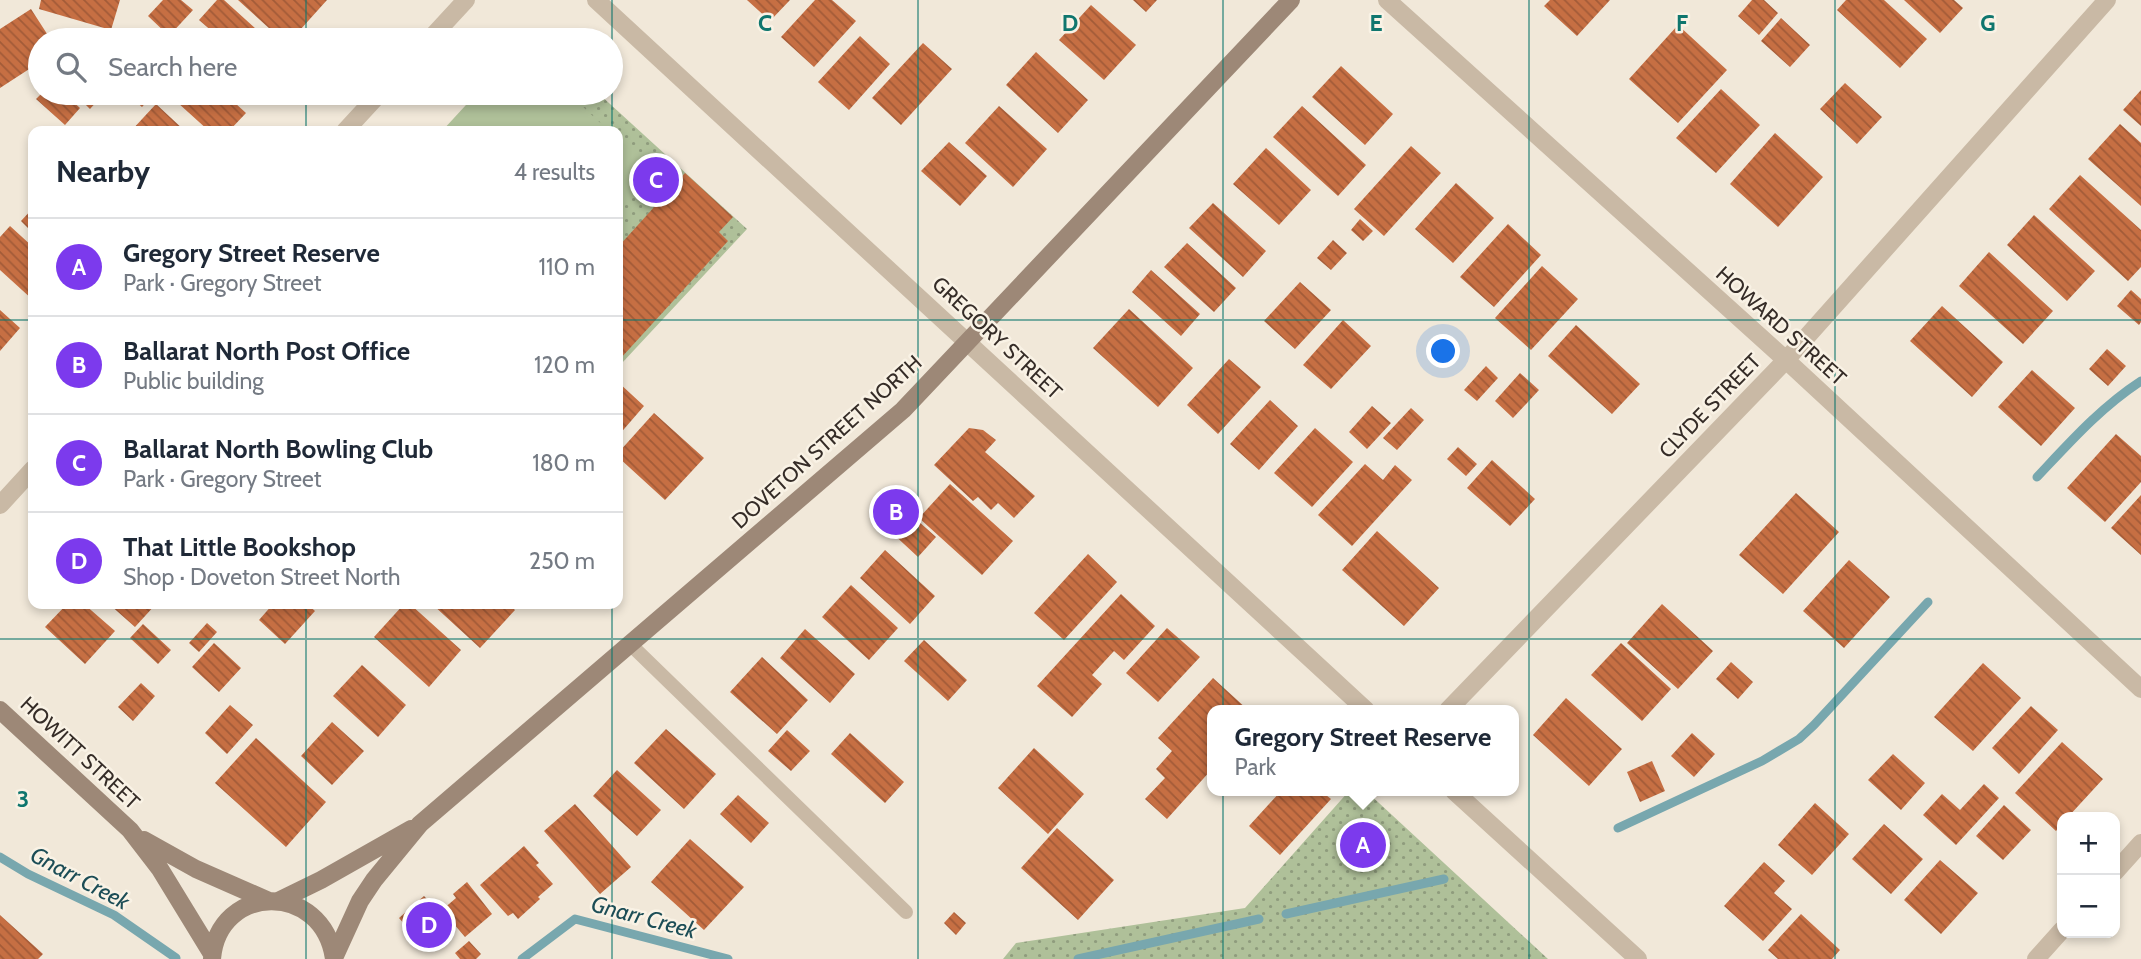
<!DOCTYPE html>
<html lang="en">
<head>
<meta charset="utf-8">
<style>
	:root { --surface:#fff; --page:#f2f2f3; --text:#1f2937; --muted:#747a83; --line:#e0e1e3; --accent:#7c3aed }
	body { margin:0; font-family:Cabin,sans-serif; background:var(--page); color:var(--text) }
	.controls { position:absolute; right:21px; bottom:21px; display:grid; overflow:hidden; border-radius:14px; box-shadow:0 4px 10px #0003 }
	.controls button { width:63px; height:63px; display:grid; place-items:center; padding:0; border:0; border-bottom:2px solid var(--line); background:var(--surface); color:var(--text); font:35px sans-serif }
	.you { position:absolute; left:1444px; top:352px; width:24px; height:24px; margin:-18px; border:5px solid #fff; border-radius:50%; background:#1a73e8; box-shadow:0 0 0 10px #1a73e833 }
	.badge { display:grid; place-items:center; width:46px; height:46px; border-radius:50%; background:var(--accent); color:#fff; font-size:23px; font-weight:700 }
	.pin { position:absolute; translate:-50% -50%; border:4px solid #fff; box-shadow:0 2px 7px #0006 }
	.popup { position:absolute; left:1207px; top:705px; width:312px; height:91px; box-sizing:border-box; display:grid; place-content:center; border-radius:14px; background:var(--surface); filter:drop-shadow(0 2px 5px #0005); font-size:23px; white-space:nowrap; color:var(--muted) }
	.popup b { font-size:26px; color:var(--text) }
	.popup::after { content:''; position:absolute; left:50%; top:100%; margin-left:-14px; border:14px solid transparent; border-top-color:var(--surface) }
	.list { margin:0; padding:0; list-style:none }
	h2 { display:flex; justify-content:space-between; align-items:center; height:91px; margin:0; padding:0 28px; font-size:30px }
	h2 small { font-size:23px; font-weight:400; color:var(--muted) }
	.list li { display:grid; grid-template-columns:46px 1fr auto; gap:21px; align-items:center; box-sizing:border-box; height:98px; padding:0 28px; border-top:2px solid var(--line) }
	.list b { display:block; font-size:26px; white-space:nowrap }
	.list p { margin:0; font-size:23px; white-space:nowrap; color:var(--muted) }
	.list em { font-size:23px; font-style:normal; color:var(--muted) }
	.icon { flex:none; width:38px; height:38px; fill:none; stroke:currentColor; stroke-width:2; stroke-linecap:round; stroke-linejoin:round }
	.map { position:relative; flex:none; width:2141px; height:959px; overflow:hidden }
	.search { position:absolute; background:var(--surface); box-shadow:0 4px 10px #0003; left:28px; top:28px; width:595px; height:77px; display:flex; align-items:center; gap:18px; box-sizing:border-box; padding:0 24px; border-radius:38px; color:var(--muted); font-size:26px }
	.panel { position:absolute; background:var(--surface); box-shadow:0 4px 10px #0003; left:28px; top:126px; width:595px; height:483px; border-radius:14px }
	.map>svg:first-child { display:block }
	.green { fill:url(#green-dots) }
	.pitch { fill:#afc099 }
	.lines { fill:none; stroke-linecap:round; stroke-linejoin:round }
	.stream { stroke:#78a7ae; stroke-width:9 }
	.building { fill:url(#building-back-hatch) }
	.lane { stroke:#c9b9a5; stroke-width:14 }
	.street { stroke:#c9b9a5; stroke-width:18 }
	.secondary { stroke:#9d8877; stroke-width:18 }
	.grid { fill:none; stroke:#0f766e; stroke-width:2; stroke-opacity:0.55 }
	.labels { text-anchor:middle; stroke-width:5; stroke-linejoin:round; paint-order:stroke }
	.street-label { font-size:21px; fill:#352c27; stroke:#f9f2e5 }
	.water-label { font-size:23px; font-style:italic; fill:#1c4d56; stroke:#f9f2e5 }
	.grid-label { font-size:23px; text-anchor:middle; font-weight:bold; fill:#0f766e; stroke:#f9f2e5; stroke-width:5; stroke-linejoin:round; paint-order:stroke }
</style>
</head>
<body>
<div class="map">
<svg width="2141" height="959" viewBox="0 0 2141 959">
	<defs>
		<pattern id="green-dots" width="8" height="8" patternUnits="userSpaceOnUse" patternTransform="scale(1.75)"><rect width="8" height="8" fill="#afc099"/><path d="M2 2h.1M6 6h.1" fill="none" stroke="#8f9c7d" stroke-width="1.8" stroke-linecap="round"/></pattern>
		<pattern id="building-back-hatch" width="6" height="6" patternUnits="userSpaceOnUse" patternTransform="scale(1.75)"><rect width="6" height="6" fill="#c66f43"/><path d="M-1 5l2 2M0 0l6 6M5-1l2 2" fill="none" stroke="#a25b38"/></pattern>
	</defs>
	<rect width="100%" height="100%" fill="#f1e8d9"/>
	<!-- green -->
	<path class="green" d="M477 93H598L747 229 622 363 618 359V131H442Z
		M1349 791H1366L1548 959H1003L1016 943 1245 908Z"/>
	<!-- pitch -->
	<path class="pitch" d="M480 93H568L609 131H444Z
		M618 139 653 171 618 209Z"/>
	<g class="lines">
		<!-- stream -->
		<path class="stream" d="M2037 477C2070 442 2101 407 2141 381
			M1618 828 1762 761 1799 739 1814 725 1928 602
			M0 857 28 874 114 915 176 958
			M1286 914 1444 879
			M522 959 575 919 728 959
			M1078 959 1259 919"/>
	</g>
	<!-- building -->
	<path class="building" d="M41 0H120L111 30 39 9Z
		M163 0H181L193 10 169 36 148 16Z
		M217 0H224L268 40H222L199 20Z
		M238 0H327L291 40H282Z
		M747 0H790L770 21Z
		M815 0H832L856 21 814 67 781 37Z
		M1133 0H1157L1146 12Z
		M1550 0H1610L1577 36 1544 6Z
		M1752 0H1764L1778 13 1759 35 1738 16Z
		M1846 0H1884L1927 39 1900 68 1837 10Z
		M1904 0H1954L1963 8 1940 33Z
		M1091 5 1136 45 1104 80 1059 40Z
		M31 9 51 40H40V62L0 88V29Z
		M1781 18 1810 45 1790 67 1761 41Z
		M1678 25 1727 70 1678 123 1629 79Z
		M860 36 890 64 849 110 818 82Z
		M923 43 952 69 901 125 872 98Z
		M1036 52 1088 100 1058 133 1006 85Z
		M1341 66 1393 114 1365 145 1312 97Z
		M1845 83 1882 117 1857 144 1820 109Z
		M1721 89 1760 125 1716 173 1676 138Z
		M2141 90V126L2123 110Z
		M42 93H64L80 108 65 125 36 99Z
		M76 93H93L99 99 90 109 75 94Z
		M126 93H147L151 97 142 107Z
		M167 93H224L246 113 229 131H209Z
		M156 104 185 131H131Z
		M999 106 1047 149 1013 187 965 143Z
		M1302 106 1366 165 1338 196 1273 137Z
		M2120 124 2141 143V206L2088 159Z
		M1775 133 1823 177 1778 227 1730 184Z
		M949 142 987 176 960 206 921 171Z
		M1411 146 1441 173 1384 236 1354 209Z
		M1266 148 1311 190 1279 225 1233 184Z
		M685 173 733 217 719 232 728 241 620 359 618 357V247Z
		M2080 175 2141 230V267L2128 281 2049 209Z
		M1456 183 1494 218 1453 263 1415 229Z
		M1213 203 1266 251 1243 277 1189 228Z
		M33 208V233L21 221Z
		M2034 215 2095 271 2067 301 2007 245Z
		M1360 219 1373 231 1363 241 1351 230Z
		M1508 224 1541 255 1494 307 1460 277Z
		M10 226 33 247V300L0 270V237Z
		M1333 240 1347 253 1331 270 1317 258Z
		M1187 243 1236 288 1214 312 1164 267Z
		M1989 252 2053 311 2023 344 1959 286Z
		M1542 266 1578 299 1531 350 1495 318Z
		M1151 270 1200 314 1181 336 1132 292Z
		M1300 282 1331 310 1295 349 1264 321Z
		M2131 290 2141 299V322L2139 325 2117 306Z
		M1942 306 2003 362 1972 397 1910 341Z
		M1129 309 1193 368 1158 407 1093 348Z
		M0 310 20 328 0 351Z
		M1343 320 1371 346 1331 389 1303 365Z
		M1576 325 1640 384 1612 414 1548 356Z
		M2107 349 2126 366 2108 386 2089 369Z
		M1229 359 1261 387 1218 434 1187 405Z
		M1486 366 1498 378 1477 401 1464 390Z
		M2032 370 2075 408 2041 446 1998 407Z
		M1520 373 1539 390 1513 418 1495 401Z
		M618 382 644 406 618 436Z
		M1270 400 1298 426 1259 470 1230 444Z
		M1372 406 1391 423 1367 449 1349 432Z
		M1411 408 1424 420 1397 450 1383 438Z
		M654 413 704 458 665 500 618 457V453Z
		M969 428 983 430 996 440 985 452 1035 496 1014 518 998 503 991 510 978 497 973 501 934 465Z
		M1315 428 1353 462 1312 507 1274 473Z
		M2116 434 2141 456V482L2105 522 2067 488Z
		M1458 447 1477 464 1466 476 1447 459Z
		M1492 460 1535 499 1510 526 1467 488Z
		M1365 464 1383 480 1395 465 1412 480 1352 546 1318 515Z
		M950 484 1013 541 982 575 919 518Z
		M1796 493 1839 532 1783 594 1739 555Z
		M2141 495V555L2111 528Z
		M908 512 936 537 918 557 890 531Z
		M1377 531 1439 588 1404 626 1342 570Z
		M885 550 935 596 910 624 860 578Z
		M1088 554 1117 582 1064 640 1034 613Z
		M1849 560 1890 597 1844 648 1803 611Z
		M851 585 898 628 869 660 822 617Z
		M1121 594 1155 626 1124 660 1114 651 1092 675 1102 684 1072 717 1037 686Z
		M67 604H84L115 631 85 664 45 627Z
		M109 604H156L135 627Z
		M273 604H307L315 611 285 644 259 620Z
		M404 604H410L461 650 429 687 374 637Z
		M432 604H508L515 610 480 648Z
		M1662 604 1713 651 1678 689 1627 643Z
		M207 623 217 632 199 652 189 643Z
		M143 624 171 650 158 664 130 638Z
		M1167 628 1200 657 1158 702 1126 673Z
		M805 629 855 674 830 703 780 658Z
		M924 640 967 680 948 701 904 661Z
		M214 643 241 668 219 692 192 667Z
		M1621 643 1671 689 1642 721 1591 675Z
		M762 657 808 700 777 734 730 692Z
		M1731 662 1753 682 1738 699 1716 679Z
		M1983 663 2021 698 1973 751 1934 717Z
		M362 665 406 705 378 737 333 696Z
		M1213 678 1248 710H1212V769L1167 819 1145 799 1165 778 1156 769 1172 751 1158 738Z
		M141 683 155 696 133 721 118 707Z
		M1566 698 1622 749 1589 786 1533 735Z
		M230 705 253 725 227 754 205 733Z
		M2031 706 2058 730 2019 774 1992 748Z
		M332 722 364 751 332 785 301 756Z
		M666 729 716 774 684 809 634 763Z
		M787 730 810 751 791 771 768 751Z
		M850 733 904 782 885 803 831 754Z
		M1692 733 1715 754 1694 777 1671 756Z
		M256 738 326 802 286 847 215 783Z
		M2062 742 2103 779 2068 817H2062V824L2056 831 2015 793Z
		M1034 748 1084 794 1048 834 998 788Z
		M1893 754 1925 783 1901 810 1868 780Z
		M1652 761 1665 791 1640 802 1627 772Z
		M617 770 661 810 637 836 593 796Z
		M1984 784 1999 798 1956 845 1923 815 1942 794 1960 810Z
		M1281 791H1321L1331 799 1280 855 1249 826Z
		M738 795 769 823 751 843 720 814Z
		M1815 803 1849 834 1812 875 1778 845Z
		M575 804 631 867 600 894 544 831Z
		M2004 805 2031 830 2003 860 1976 836Z
		M1884 824 1923 859 1891 894 1852 859Z
		M1057 828 1114 880 1078 920 1021 868Z
		M690 839 744 887 704 930 651 882Z
		M524 846 539 863 536 865 553 884 538 897 540 899 518 919 513 913 508 916 480 885Z
		M1940 860 1978 893 1941 934 1904 900Z
		M1764 862 1785 881 1774 893 1792 909 1763 941 1724 906Z
		M467 882 492 914 465 937 442 910 456 898 453 894Z
		M424 896 447 920 444 923 448 927 441 933 444 935 426 949 399 918Z
		M954 912 966 923 956 935 944 923Z
		M1801 914 1840 950 1832 959H1778L1768 950Z
		M0 915 43 954 38 959H0Z
		M469 941 481 954 476 959H460L455 953Z"/>
	<g class="lines">
		<!-- lane -->
		<path class="lane" d="M630 644 906 912"/>
		<!-- street -->
		<path class="street" d="M596 0 1366 710
			M1387 0 1786 360 2141 689
			M429 40 466 0
			M345 131 380 93
			M0 505 33 469
			M1448 710 1786 360 2107 0
			M1454 791 1638 959
			M2115 872 2141 843
			M2036 959 2062 930"/>
		<!-- secondary -->
		<path class="secondary" d="M0 710 130 830 160 869 212 954
			M144 840 196 869 269 901
			M278 901 321 880 411 829
			M334 958 360 901 374 880 420 824 903 410 1291 0
			M212 959C218 883 323 881 334 959"/>
	</g>
	<!-- grid -->
	<path class="grid" d="M306 0V40M612 0V131M918 0V959M1223 0V959M1529 0V959M1835 0V959M306 93V131M0 320H33M618 320H2141M306 604V959M612 604V959M0 639H2141"/>
	<g class="labels">
		<!-- street labels -->
		<g class="street-label">
			<text transform="translate(1781 326) rotate(42)" y="7">HOWARD STREET</text>
			<text transform="translate(997 338) rotate(43)" y="7">GREGORY STREET</text>
			<text transform="translate(1710 406) rotate(-46)" y="7">CLYDE STREET</text>
			<text transform="translate(827 442) rotate(-42)" y="7">DOVETON STREET NORTH</text>
			<text transform="translate(80 753) rotate(43)" y="7">HOWITT STREET</text>
		</g>
		<!-- water labels -->
		<g class="water-label">
			<text transform="translate(80 878) rotate(28)" y="8">Gnarr Creek</text>
			<text transform="translate(644 917) rotate(15)" y="8">Gnarr Creek</text>
		</g>
	</g>
	<g class="grid-label">
		<text x="765" y="31">C</text>
		<text x="1070" y="31">D</text>
		<text x="1376" y="31">E</text>
		<text x="1682" y="31">F</text>
		<text x="1988" y="31">G</text>
		<text x="23" y="807">3</text>
	</g>
</svg>
<div class="controls">
<button>+</button>
<button>−</button>
</div>
<div class="you"></div>
<div class="pin badge" style="left:1363px;top:845px">A</div>
<div class="popup"><b>Gregory Street Reserve</b>Park</div>
<div class="pin badge" style="left:896px;top:512px">B</div>
<div class="pin badge" style="left:656px;top:180px">C</div>
<div class="pin badge" style="left:429px;top:925px">D</div>
<div class="search"><svg class="icon" aria-label="search" viewBox="0 0 24 24"><circle cx="10" cy="10" r="6"/><path d="M15 15l6 6"/></svg>Search here</div>
<section class="panel">
<h2>Nearby<small>4 results</small></h2>
<ul class="list">
<li><span class="badge">A</span><div><b>Gregory Street Reserve</b><p>Park · Gregory Street</p></div><em>110 m</em></li>
<li><span class="badge">B</span><div><b>Ballarat North Post Office</b><p>Public building</p></div><em>120 m</em></li>
<li><span class="badge">C</span><div><b>Ballarat North Bowling Club</b><p>Park · Gregory Street</p></div><em>180 m</em></li>
<li><span class="badge">D</span><div><b>That Little Bookshop</b><p>Shop · Doveton Street North</p></div><em>250 m</em></li>
</ul>
</section>
</div>
</body>
</html>
